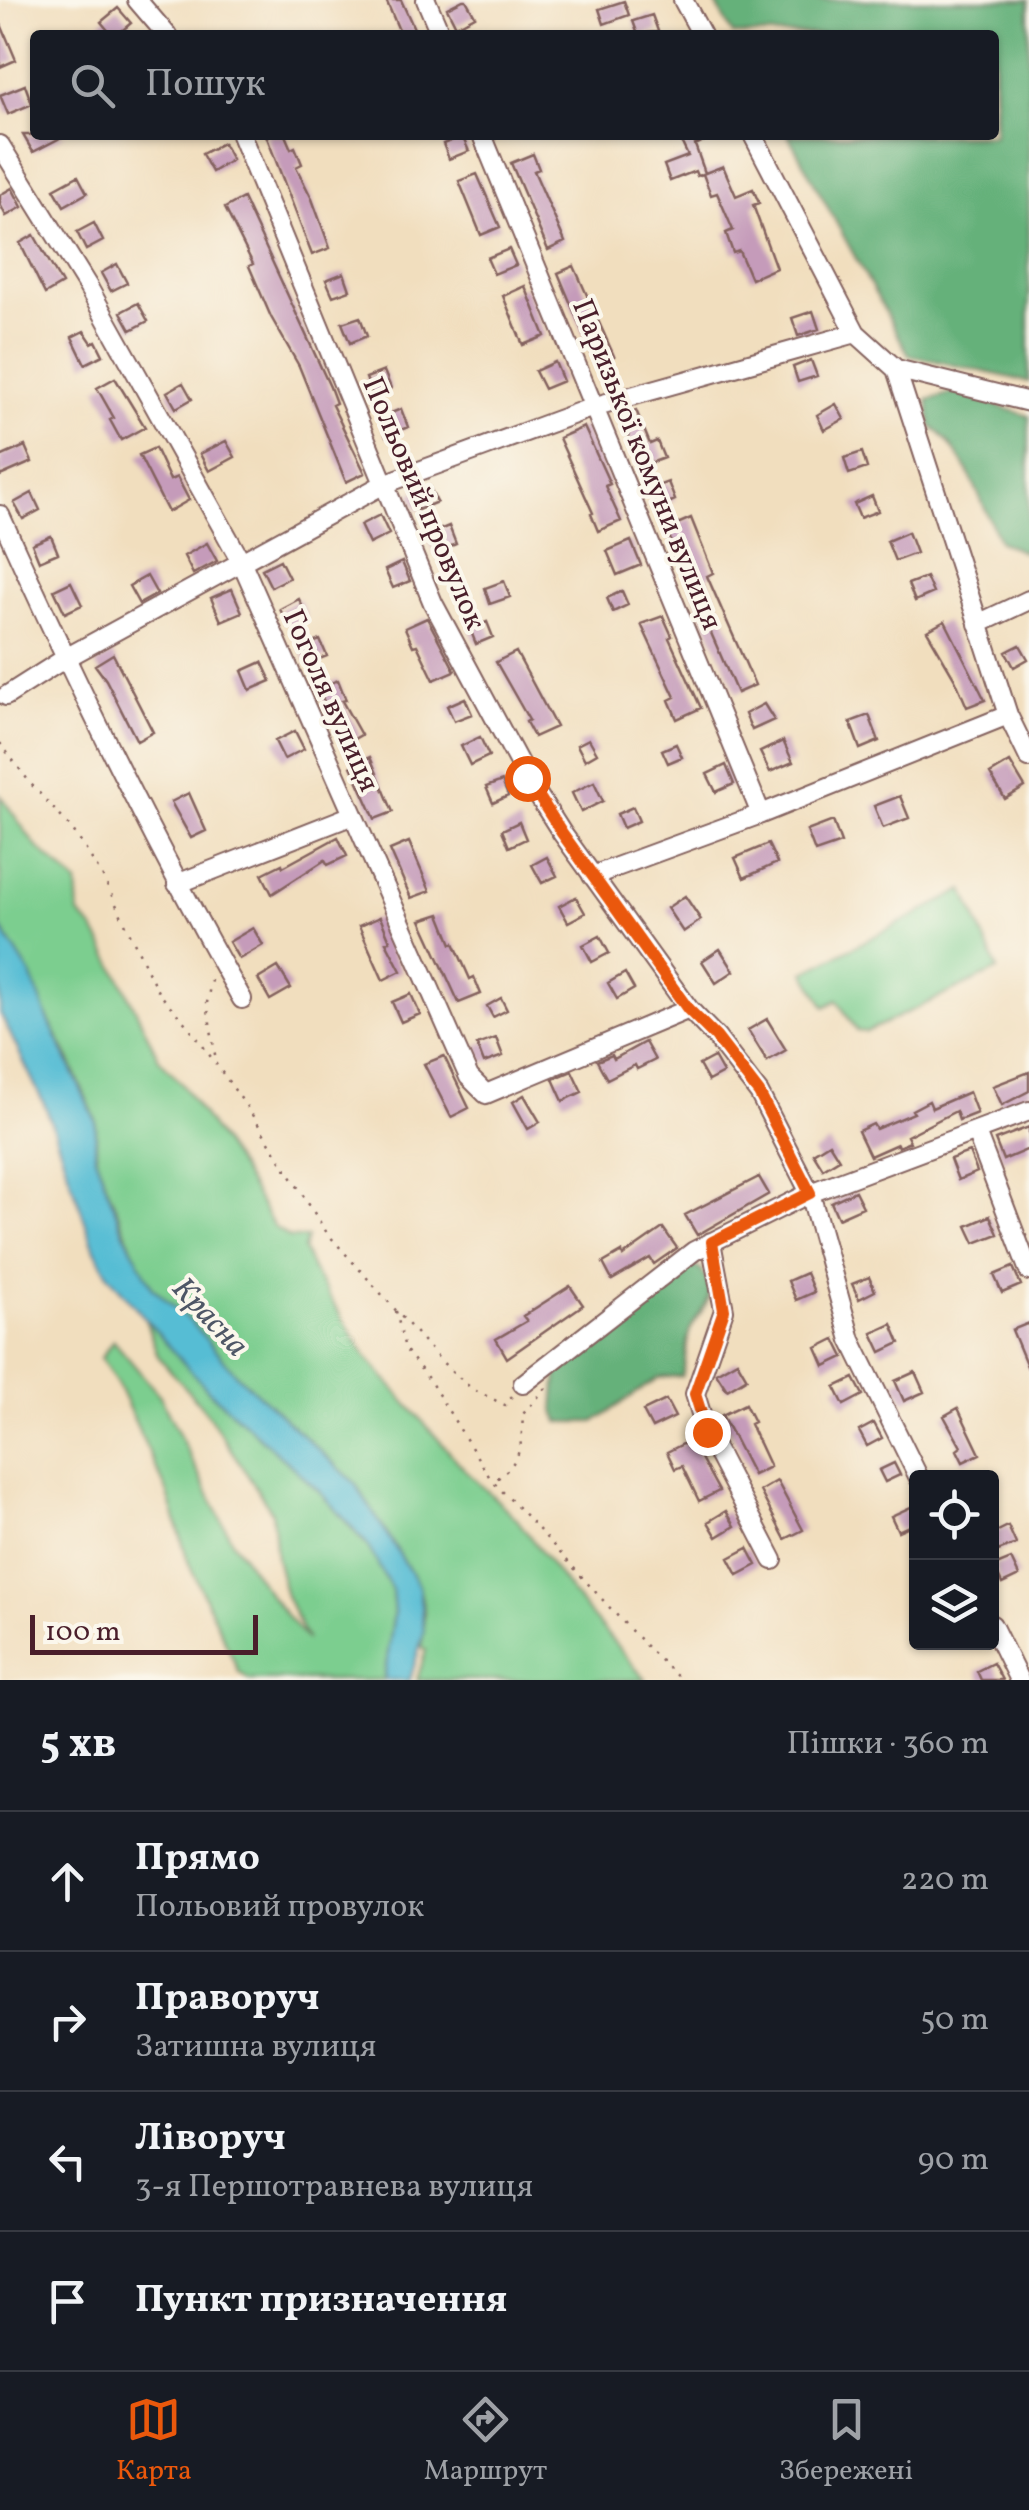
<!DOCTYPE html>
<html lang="uk">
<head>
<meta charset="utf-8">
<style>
	:root { --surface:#171b24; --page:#20242c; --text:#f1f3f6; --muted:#9ea1a6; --line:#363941; --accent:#ea580c }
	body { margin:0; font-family:Vollkorn,serif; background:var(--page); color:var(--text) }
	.controls { position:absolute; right:30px; bottom:30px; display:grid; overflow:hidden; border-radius:10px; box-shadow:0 2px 8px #0004 }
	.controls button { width:90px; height:90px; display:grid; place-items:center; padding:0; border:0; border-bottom:2px solid var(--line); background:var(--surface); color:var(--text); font:50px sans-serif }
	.scale { position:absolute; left:30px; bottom:25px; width:228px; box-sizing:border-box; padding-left:10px; border:5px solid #4a1f2b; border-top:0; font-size:28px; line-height:35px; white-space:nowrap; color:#4a1f2b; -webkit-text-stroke:8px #fbf7ec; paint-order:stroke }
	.stop { position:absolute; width:30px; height:30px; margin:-22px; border:8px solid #ea580c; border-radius:50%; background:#fff }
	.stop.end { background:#ea580c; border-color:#fff; box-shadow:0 2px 10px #0008 }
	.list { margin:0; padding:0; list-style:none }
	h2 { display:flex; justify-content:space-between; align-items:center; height:130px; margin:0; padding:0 40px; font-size:42px }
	h2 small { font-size:32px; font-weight:400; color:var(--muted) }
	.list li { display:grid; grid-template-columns:65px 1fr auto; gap:30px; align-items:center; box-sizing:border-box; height:140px; padding:0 40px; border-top:2px solid var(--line) }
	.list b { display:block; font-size:38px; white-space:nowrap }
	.list p { margin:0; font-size:32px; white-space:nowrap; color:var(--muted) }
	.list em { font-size:32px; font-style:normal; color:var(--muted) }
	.icon { flex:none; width:55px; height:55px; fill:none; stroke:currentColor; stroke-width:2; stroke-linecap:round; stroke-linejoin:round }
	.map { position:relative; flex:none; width:1029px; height:1680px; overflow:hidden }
	.search { position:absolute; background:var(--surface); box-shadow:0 2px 8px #0004; left:30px; right:30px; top:30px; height:110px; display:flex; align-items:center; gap:25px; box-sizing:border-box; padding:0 35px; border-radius:10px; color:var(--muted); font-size:38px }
	.sheet { height:690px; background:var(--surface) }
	nav { display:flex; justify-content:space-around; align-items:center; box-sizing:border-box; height:140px; border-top:2px solid var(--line); background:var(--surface); font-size:28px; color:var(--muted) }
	nav a { display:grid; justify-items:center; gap:5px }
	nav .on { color:var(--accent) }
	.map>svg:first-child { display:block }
	.green { fill:#7cce8f; stroke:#63765d; stroke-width:2.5 }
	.forest { fill:#65b17a; stroke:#586852; stroke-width:2.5 }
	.water { fill:#56bdd4; stroke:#506e80; stroke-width:2.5 }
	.building { fill:#c59bba }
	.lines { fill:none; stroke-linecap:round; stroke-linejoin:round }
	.minor-casing { stroke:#84625e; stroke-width:22 }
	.path { stroke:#84625e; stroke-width:2.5; stroke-dasharray:2.5 8; stroke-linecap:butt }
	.minor { stroke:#fff; stroke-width:18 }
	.route { stroke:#ea580c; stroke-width:12 }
	.labels { text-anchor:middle; stroke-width:8; stroke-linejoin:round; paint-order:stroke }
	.street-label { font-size:30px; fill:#4a1f2b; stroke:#fbf7ec }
	.water-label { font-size:32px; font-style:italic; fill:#4e5666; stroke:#fbf7ec }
</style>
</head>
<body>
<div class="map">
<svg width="1029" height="1680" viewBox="0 0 1029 1680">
	<rect width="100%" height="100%" fill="#fbf7ec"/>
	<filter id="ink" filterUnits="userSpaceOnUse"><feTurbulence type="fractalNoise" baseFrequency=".01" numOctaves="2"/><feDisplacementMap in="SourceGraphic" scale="20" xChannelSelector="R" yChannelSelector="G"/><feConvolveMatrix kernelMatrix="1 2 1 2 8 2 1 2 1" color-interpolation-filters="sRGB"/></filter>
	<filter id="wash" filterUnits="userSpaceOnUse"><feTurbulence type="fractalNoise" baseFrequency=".0048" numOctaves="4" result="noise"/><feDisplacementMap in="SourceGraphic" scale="40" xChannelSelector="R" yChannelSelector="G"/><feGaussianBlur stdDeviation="2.25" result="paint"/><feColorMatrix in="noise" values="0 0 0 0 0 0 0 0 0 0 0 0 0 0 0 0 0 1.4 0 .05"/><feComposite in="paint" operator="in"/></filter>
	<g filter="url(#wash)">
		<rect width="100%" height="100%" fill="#f1debe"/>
		<!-- green -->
		<path class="green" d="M0 795 36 846 77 883 79 914 94 930 121 979 159 1059 180 1082 238 1166 274 1227 290 1238H307L303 1249 313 1271 368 1359 467 1472 516 1518 571 1592 646 1680H417L426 1650 422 1647 424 1611 419 1586 355 1483 236 1374 191 1322 153 1288 137 1260 96 1159V1120L69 1059 0 926Z
			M964 890 998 970 866 1032 857 1031 837 1000 825 1007 805 972Z
			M143 1313 209 1391 317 1489 370 1549 392 1590 394 1613 384 1680H249L239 1672 188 1561 168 1494 119 1387 101 1358 113 1340 160 1396 231 1539 272 1598 307 1640 286 1596 276 1558 272 1512 207 1413 158 1356Z"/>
		<!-- forest -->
		<path class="forest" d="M714 0H1029V382L909 355 788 135H994V35H733Z
			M955 392 1029 416V545L1022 552 1000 542C980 502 967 453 931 426L928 400Z
			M686 1264 701 1269C719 1301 705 1302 691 1328 685 1339 687 1362 682 1376L658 1378 594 1422H559L554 1409 557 1372Z"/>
		<!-- water -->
		<path class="water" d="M0 926 31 975 48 1019 96 1121 95 1156 124 1233 153 1288 191 1322 236 1374 355 1483 419 1586 424 1632 410 1680H384L394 1613 392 1590 366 1543 317 1489 209 1391 179 1358 109 1276 95 1250 46 1108 0 1013Z"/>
		<g id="blocks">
			<!-- building -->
			<path class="building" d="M386 0H401L417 35H401Z
				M463 0H466L475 16 456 26 447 8Z
				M624 1 629 15 604 24 599 9Z
				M118 8 131 23 117 35H112L101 22Z
				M652 15 658 31 638 35 633 21Z
				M0 22 16 60 0 67Z
				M25 85 32 104 8 114 0 95Z
				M23 135H66L33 152Z
				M266 135H285L291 149 295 147 302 164 296 167 312 199 330 248 312 255Z
				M678 135H717L695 145 705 173 723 166 736 196 753 189 759 203 753 205 776 268 751 279 739 251 733 253 726 233 733 230 717 193 711 195 703 174 697 176 695 171 670 181 664 165 688 156Z
				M462 136 469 151 449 159 443 144Z
				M223 143 232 160 212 172 202 154Z
				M533 154 539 169 534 171 565 242 548 250 511 163Z
				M477 174 500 227 481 235 459 181Z
				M78 176 87 193 64 206 54 189Z
				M12 188 22 207 6 216 0 204V195Z
				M243 198 330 387 336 403 332 405 365 473 346 482 299 366 271 317 249 266 253 264 225 208Z
				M94 223 103 241 86 250 77 232Z
				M34 235 62 284 45 294 20 243Z
				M509 249 516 265 494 274 487 258Z
				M117 264 127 283 111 291 101 273Z
				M574 266 614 356 596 364 558 273Z
				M344 273 350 290 333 296 326 280Z
				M525 286 545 336 523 345 503 296Z
				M138 303 148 321 131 330 121 312Z
				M813 311 819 329 798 336 792 318Z
				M360 317 367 336 350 343 342 323Z
				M84 331 92 343 96 341 103 355 85 364 72 337Z
				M811 360 817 376 798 382 793 367Z
				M555 362 563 381 544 389 535 371Z
				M384 371 391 388 373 396 366 378Z
				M115 378 145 427 121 440 110 420 114 418 97 388Z
				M183 383 192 399 176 408 167 392Z
				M836 404 844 419 824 430 817 415Z
				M401 409 408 427 386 436 379 418Z
				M636 410 650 444 657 441 664 458 640 467 621 416Z
				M584 427 610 484 605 486 621 521 598 531 591 514 593 513 559 438Z
				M226 441 235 457 209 471 200 454Z
				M25 446 32 462 0 476V457Z
				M155 448 170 480 177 477 189 500 168 512 139 455Z
				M862 452 867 468 849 474 844 458Z
				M668 482 675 500 657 508 649 489Z
				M429 486 437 502 418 510 410 494Z
				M32 493 40 510 23 519 14 503Z
				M872 496 878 511 860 518 854 504Z
				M380 515 389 534 369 544 360 525Z
				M691 518 713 573 707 576 755 685 737 693 666 529Z
				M449 526 456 544 434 553 427 535Z
				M908 532 916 553 895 561 887 541Z
				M51 536 58 553 39 561 32 544Z
				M631 541 641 565 617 575 607 551Z
				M207 543 217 561 193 574 184 556Z
				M280 560 289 578 271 587 262 569Z
				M402 562 410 581 393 588 385 570Z
				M147 576 157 594 139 604 129 586Z
				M926 577 933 593 915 601 908 584Z
				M504 581 510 597 490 604 485 588Z
				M71 582 82 605 65 613 54 590Z
				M232 589 242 612 221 621 211 598Z
				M622 591 628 605 613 612 607 598Z
				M299 599 307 616 288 626 280 609Z
				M663 616 672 636 669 638 701 708 677 719 669 700 675 697 641 624Z
				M427 618 455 671 434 680 417 645 413 646 405 628Z
				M945 621 985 700 967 707 955 679 927 631Z
				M487 622 493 637 476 644 470 629Z
				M320 640 327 656 307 664 300 648Z
				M1020 645 1028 659 1014 667 1006 652Z
				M516 652 556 727 534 737 526 722 529 720 496 662Z
				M113 654 153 732 137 741 106 680 95 665Z
				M262 662 271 681 250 690 242 671Z
				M338 680 346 700 342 701 361 735 343 745 318 688Z
				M465 698 472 714 454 721 447 706Z
				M764 704 774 720 752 730 745 714Z
				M869 715 879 741 860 749 850 722Z
				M295 731 304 749 284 759 275 741Z
				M480 737 489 756 470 765 461 746Z
				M589 739 597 753 585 760 577 745Z
				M783 741 793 762 770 772 760 752Z
				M676 744 682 757 668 763 662 750Z
				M370 757 393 812 375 819 351 766Z
				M1010 762 1025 787 1005 799 990 774Z
				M726 765 734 784 716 792 707 774Z
				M502 781 508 796 493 803 486 787Z
				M594 782 603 801 581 812 572 793Z
				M189 793 206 831 191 838 171 802Z
				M900 796 909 818 883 828 874 806Z
				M633 807 639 821 623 828 617 814Z
				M833 821 841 843 815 852 807 831Z
				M519 822 526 839 509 847 502 830Z
				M338 837 347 856 328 865 325 860 272 894 262 874 282 864 283 867Z
				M409 842 430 891 411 898 390 850Z
				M768 844 777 863 744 878 735 858Z
				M547 857 557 876 542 883 532 865Z
				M685 896 701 920 683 932 667 908Z
				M576 897 585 913 568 922 559 906Z
				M440 914 452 944 454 943 470 979 474 977 481 994 459 1003 421 920Z
				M380 917 390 941 386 942 401 971 383 980 359 926Z
				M253 928 263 945 239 959 229 942Z
				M600 936 609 953 592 962 583 945Z
				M720 949 734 971 716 983 702 961Z
				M278 967 291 988 270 1000 258 979Z
				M625 973 634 989 617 999 608 983Z
				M411 994 420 1014 401 1022 392 1002Z
				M501 998 507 1010 493 1017 487 1006Z
				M767 1019 786 1050 767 1061 748 1030Z
				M496 1038 503 1056 484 1063 477 1045Z
				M645 1042 655 1060 637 1069 635 1065 607 1079 597 1061 612 1055 614 1059Z
				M444 1056 469 1108 451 1117 424 1064Z
				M714 1057 723 1073 708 1081 699 1065Z
				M572 1071 582 1092 563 1101 553 1079Z
				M1029 1072V1091L1002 1105 993 1086Z
				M969 1092 977 1113 959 1120 956 1111 907 1136 910 1142 898 1147 897 1144 870 1156 858 1131 873 1124 876 1129 914 1113 912 1110 929 1101 932 1108Z
				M524 1095 540 1122 528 1129 513 1102Z
				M1029 1127V1149L1003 1160 995 1140Z
				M829 1143 839 1159 823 1169 813 1153Z
				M969 1152 977 1172 958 1180 950 1159Z
				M759 1177 769 1194 697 1235 685 1215Z
				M855 1191 863 1207 838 1218 831 1202Z
				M990 1216 998 1234 975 1243 967 1226Z
				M663 1228 677 1248 654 1264 650 1258 612 1280 603 1263 622 1252 623 1256Z
				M1013 1267 1021 1285 1002 1293 994 1275Z
				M806 1273 814 1292 796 1300 788 1281Z
				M869 1277 875 1291 859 1299 852 1284Z
				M570 1286 583 1305 507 1358 496 1339 527 1321 523 1316Z
				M1029 1323V1371L1012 1330Z
				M892 1324 900 1343 881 1352 872 1333Z
				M835 1339 844 1357 825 1366 817 1348Z
				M737 1361 747 1378 727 1390 716 1373Z
				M915 1372 924 1392 904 1401 895 1381Z
				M854 1378 863 1395 844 1405 835 1387Z
				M666 1400 675 1417 652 1428 643 1411Z
				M745 1404 754 1422 750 1424 770 1467 753 1475 722 1415Z
				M958 1408 980 1454 963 1462 957 1450 961 1447 944 1416Z
				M874 1423 882 1438 867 1446 859 1431Z
				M691 1440 719 1491 699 1501 682 1466 675 1469 667 1452Z
				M894 1463 900 1475 885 1482 879 1470Z
				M777 1481 803 1530 785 1539 760 1491Z
				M913 1506 916 1523 898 1531 891 1516Z
				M726 1511 735 1526 717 1537 708 1522Z
				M1008 1526 1016 1544 998 1551 992 1534Z
				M748 1548 757 1565 738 1575 729 1558Z
				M1011 1559 1019 1576 1002 1584 994 1566Z
				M993 1663 1002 1680H981L977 1671Z"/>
		</g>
	</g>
	<g filter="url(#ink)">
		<use href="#blocks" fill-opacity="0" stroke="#84625e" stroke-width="2.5"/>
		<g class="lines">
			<defs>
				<path id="minor" d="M137 0 167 35
					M426 0 441 35
					M683 0 702 35
					M241 135 433 603 527 778 562 833 689 1009 716 1037 759 1093 810 1193 851 1340 919 1478
					M482 135 761 814
					M753 135 856 333 896 369 1008 715 1029 758
					M0 145 87 285 242 563 469 1077 486 1094 689 1009
					M896 369 1029 402
					M0 515C74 680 153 842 242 999
					M978 624 1029 600
					M6 696 64 659 384 484 596 406 856 333
					M592 876 761 814 1008 715
					M177 884 353 815
					M976 1132 1029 1271
					M711 1242 724 1310 695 1394 707 1433 773 1560
					M523 1384 694 1251 810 1193 1029 1111
					M992 1625 1019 1680"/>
			</defs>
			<!-- minor casing -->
			<use href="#minor" class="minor-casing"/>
			<!-- path -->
			<path class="path" d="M0 743 31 784 73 830 102 875 158 992 193 1032 249 1110 327 1233 441 1361 472 1389 505 1405 512 1396
				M211 980 207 1003 216 1061
				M396 1311 405 1349 430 1381 492 1481
				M546 1388 523 1414C521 1450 522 1460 493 1482 558 1546 614 1618 681 1680"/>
			<!-- minor -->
			<use href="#minor" class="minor"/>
		</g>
	</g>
	<g class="lines" filter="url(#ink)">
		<!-- route -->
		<path class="route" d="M527 778 562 833 688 1009 716 1037 759 1093 810 1193 712 1242 724 1310 695 1394 707 1432"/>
	</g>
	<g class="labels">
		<!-- street labels -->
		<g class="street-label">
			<text transform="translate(648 464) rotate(68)" y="10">Паризької комуни вулиця</text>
			<text transform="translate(425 503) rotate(67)" y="10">Польовий провулок</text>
			<text transform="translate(332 700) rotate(66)" y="10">Гоголя вулиця</text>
		</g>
		<!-- water labels -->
		<g class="water-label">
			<text transform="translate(211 1316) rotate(47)" y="11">Красна</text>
		</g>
	</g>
</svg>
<div class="controls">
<button><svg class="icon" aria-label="locate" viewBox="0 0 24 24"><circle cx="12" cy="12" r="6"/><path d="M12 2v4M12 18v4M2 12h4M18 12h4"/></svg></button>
<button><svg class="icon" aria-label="layers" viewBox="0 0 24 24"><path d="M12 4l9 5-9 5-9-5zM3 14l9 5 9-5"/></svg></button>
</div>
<div class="scale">100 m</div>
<div class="stop" style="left:527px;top:778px"></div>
<div class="stop end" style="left:707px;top:1432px"></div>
<div class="search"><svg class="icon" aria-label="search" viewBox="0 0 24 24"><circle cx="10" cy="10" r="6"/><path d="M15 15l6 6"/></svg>Пошук</div>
</div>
<section class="sheet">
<h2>5 хв<small>Пішки · 360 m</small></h2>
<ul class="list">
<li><svg class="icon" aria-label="ahead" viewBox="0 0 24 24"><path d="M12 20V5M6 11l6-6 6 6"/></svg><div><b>Прямо</b><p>Польовий провулок</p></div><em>220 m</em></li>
<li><svg class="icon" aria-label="right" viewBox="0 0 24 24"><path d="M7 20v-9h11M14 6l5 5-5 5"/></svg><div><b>Праворуч</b><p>Затишна вулиця</p></div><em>50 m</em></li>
<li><svg class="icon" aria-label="left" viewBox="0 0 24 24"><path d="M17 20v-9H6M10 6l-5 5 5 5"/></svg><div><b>Ліворуч</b><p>3-я Першотравнева вулиця</p></div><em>90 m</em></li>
<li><svg class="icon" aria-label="arrive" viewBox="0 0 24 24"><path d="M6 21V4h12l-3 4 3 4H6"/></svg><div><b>Пункт призначення</b></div></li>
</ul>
</section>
<nav>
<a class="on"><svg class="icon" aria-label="map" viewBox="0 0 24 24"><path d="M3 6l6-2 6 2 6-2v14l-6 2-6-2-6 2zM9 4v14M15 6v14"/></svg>Карта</a>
<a><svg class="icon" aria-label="directions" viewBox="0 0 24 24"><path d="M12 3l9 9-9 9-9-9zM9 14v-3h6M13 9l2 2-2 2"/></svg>Маршрут</a>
<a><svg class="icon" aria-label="saved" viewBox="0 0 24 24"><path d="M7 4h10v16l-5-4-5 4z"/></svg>Збережені</a>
</nav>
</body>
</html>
